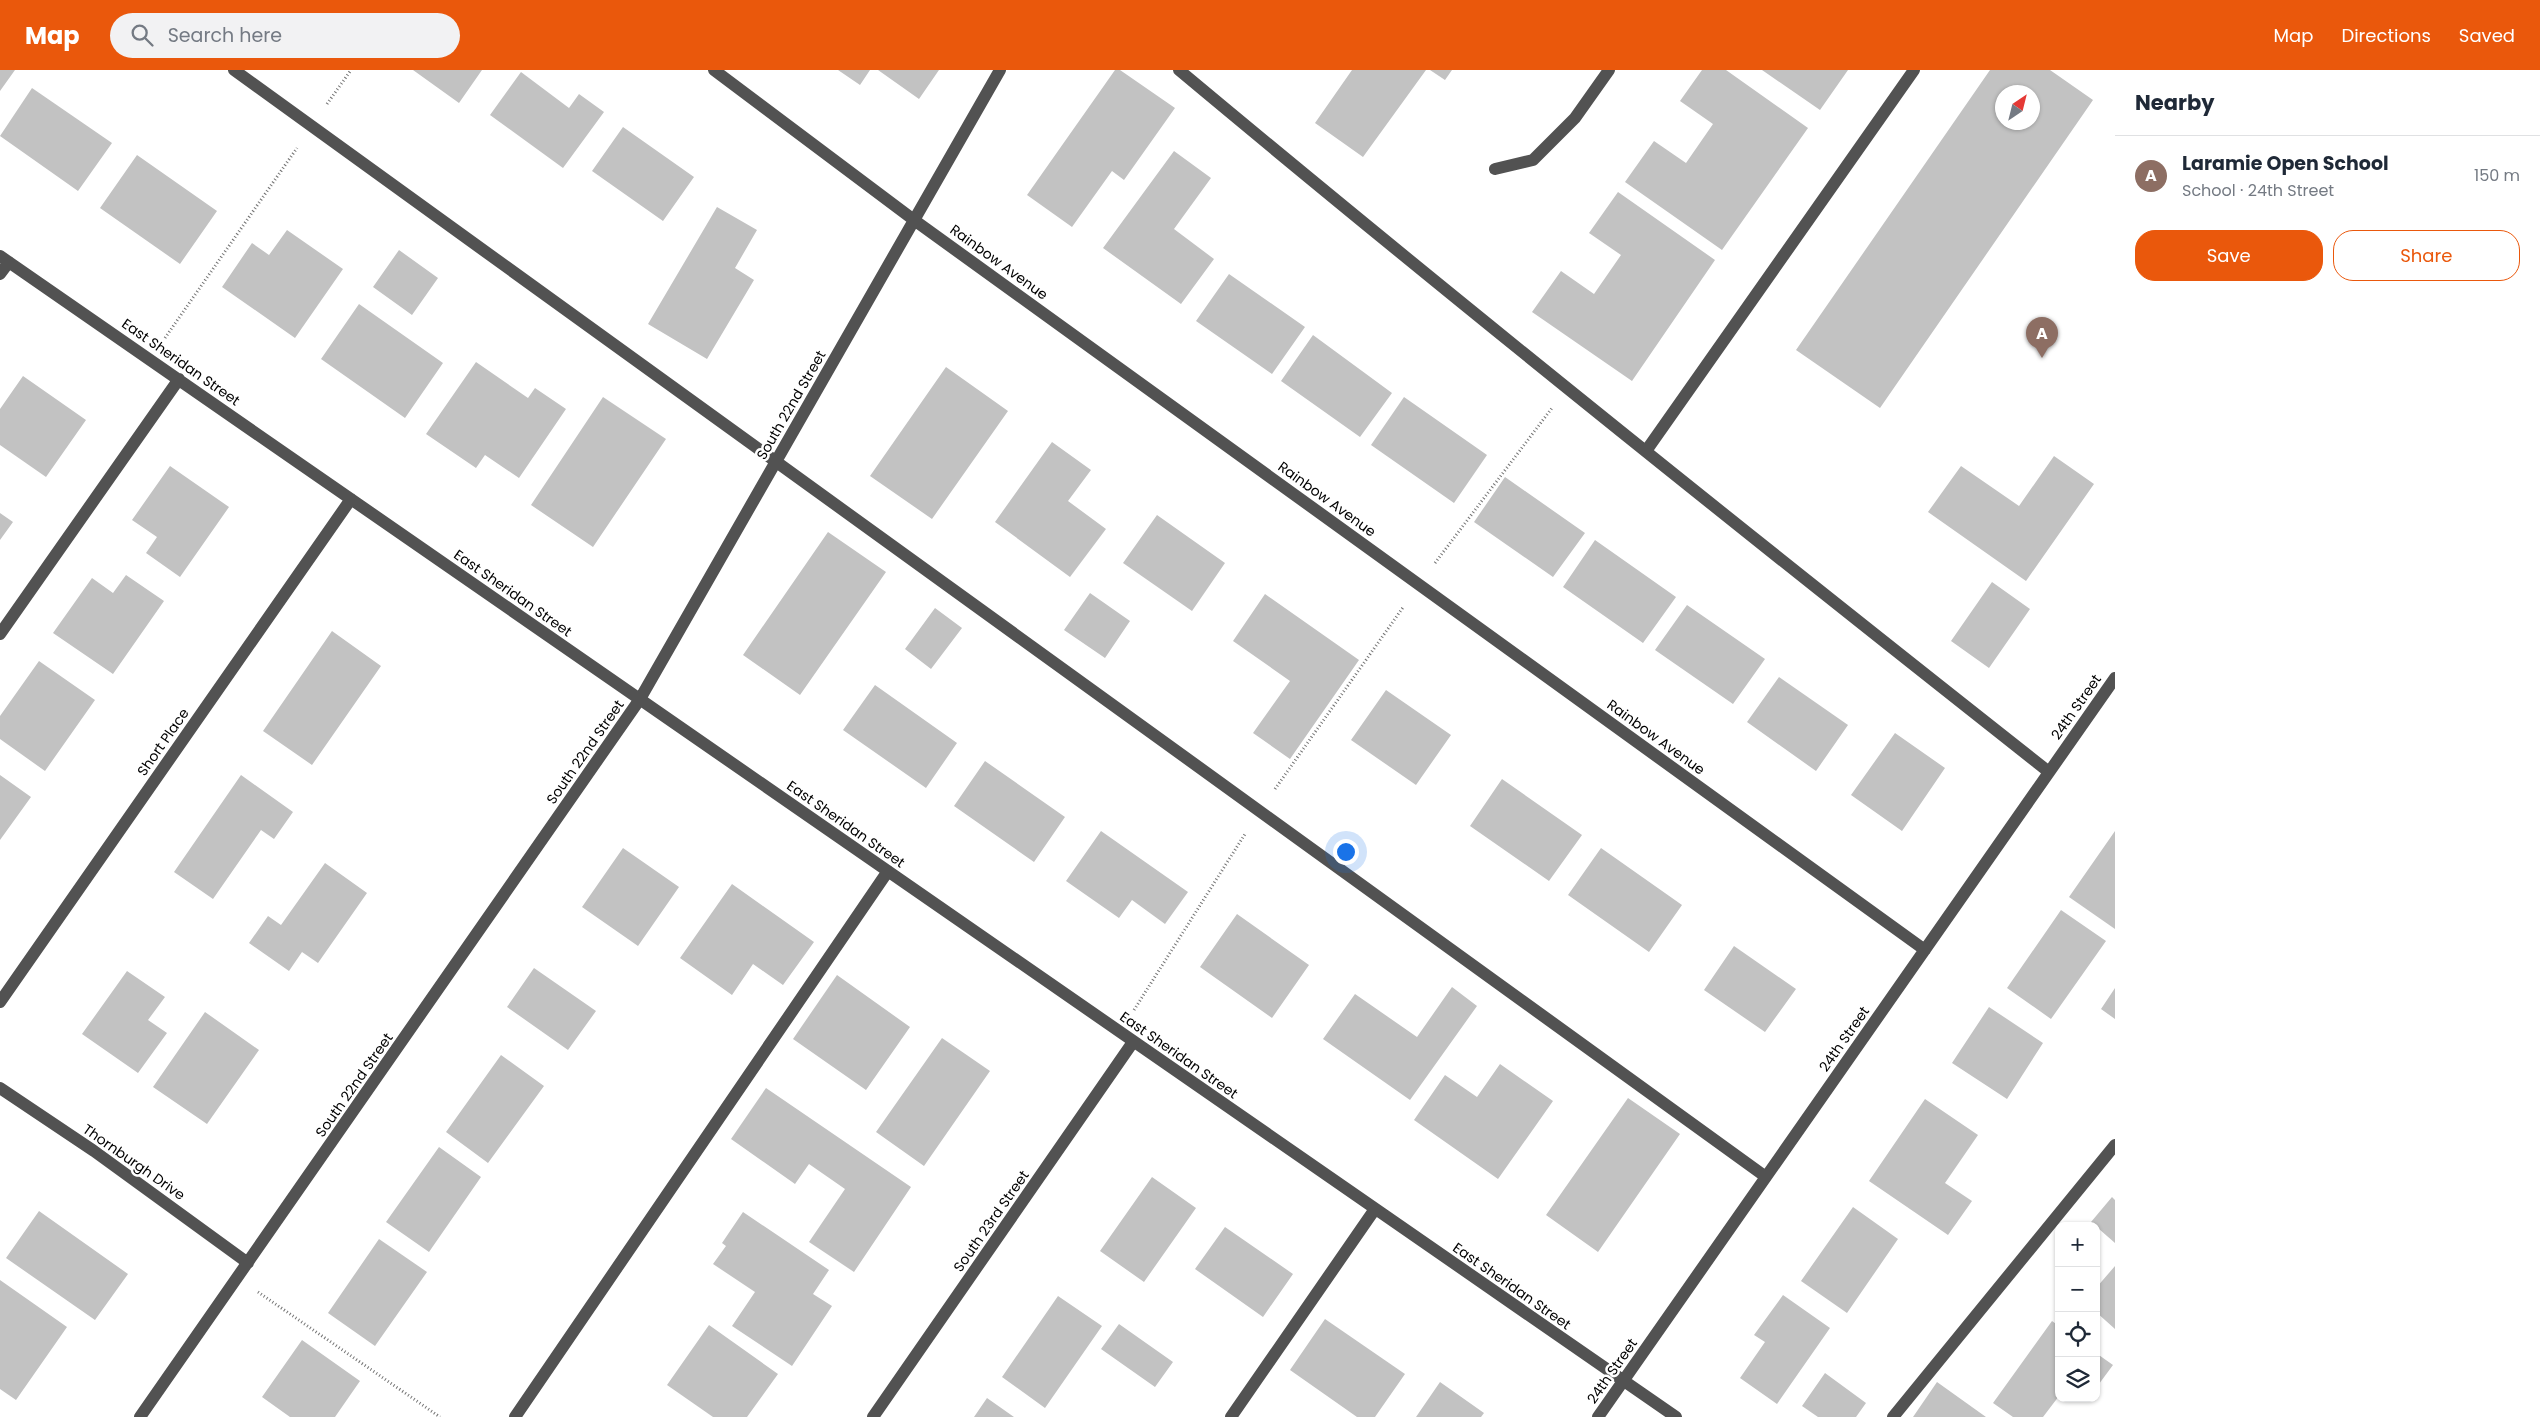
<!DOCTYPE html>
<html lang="en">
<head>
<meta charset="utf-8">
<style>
	:root { --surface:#fff; --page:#f2f2f3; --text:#1f2937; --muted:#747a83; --line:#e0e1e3; --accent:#ea580c }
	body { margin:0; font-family:Poppins,sans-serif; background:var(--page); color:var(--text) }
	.controls { position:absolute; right:15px; bottom:15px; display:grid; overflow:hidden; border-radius:10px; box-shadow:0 1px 4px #0004 }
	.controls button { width:45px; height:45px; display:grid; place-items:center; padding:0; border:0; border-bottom:1px solid var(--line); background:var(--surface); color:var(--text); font:25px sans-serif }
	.compass { position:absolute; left:1995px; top:15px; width:45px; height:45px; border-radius:50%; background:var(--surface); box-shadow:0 1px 4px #0004; rotate:35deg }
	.you { position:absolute; left:1345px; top:781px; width:18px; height:18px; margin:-12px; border:4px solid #fff; border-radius:50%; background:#1a73e8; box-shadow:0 0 0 8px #1a73e833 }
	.badge { display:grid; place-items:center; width:32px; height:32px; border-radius:50%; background:var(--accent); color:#fff; font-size:16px; font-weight:700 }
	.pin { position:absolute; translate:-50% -41px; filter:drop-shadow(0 1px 2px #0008) }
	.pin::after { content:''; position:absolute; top:26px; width:18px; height:15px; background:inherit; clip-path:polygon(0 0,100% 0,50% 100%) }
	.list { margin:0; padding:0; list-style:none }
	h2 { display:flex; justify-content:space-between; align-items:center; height:65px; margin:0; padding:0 20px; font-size:21px }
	h2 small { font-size:16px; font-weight:400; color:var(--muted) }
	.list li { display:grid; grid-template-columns:32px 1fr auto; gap:15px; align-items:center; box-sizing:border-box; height:80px; padding:0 20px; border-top:1px solid var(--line) }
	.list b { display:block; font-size:19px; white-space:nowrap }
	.list p { margin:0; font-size:16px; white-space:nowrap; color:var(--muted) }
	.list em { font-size:16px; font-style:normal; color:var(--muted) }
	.actions { display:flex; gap:10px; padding:15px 20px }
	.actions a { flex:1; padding:11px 0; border:1px solid var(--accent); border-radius:20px; text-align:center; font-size:18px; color:var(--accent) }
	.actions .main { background:var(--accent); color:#fff }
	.icon { flex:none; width:28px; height:28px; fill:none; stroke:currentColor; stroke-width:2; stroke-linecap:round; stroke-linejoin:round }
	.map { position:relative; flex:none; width:2115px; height:1347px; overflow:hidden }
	header { display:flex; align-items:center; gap:30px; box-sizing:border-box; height:70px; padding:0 25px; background:var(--accent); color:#fff }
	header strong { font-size:24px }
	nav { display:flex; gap:28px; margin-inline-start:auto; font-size:18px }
	.search { width:350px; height:45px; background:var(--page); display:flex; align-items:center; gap:12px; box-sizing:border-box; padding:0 18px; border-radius:28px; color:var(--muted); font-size:19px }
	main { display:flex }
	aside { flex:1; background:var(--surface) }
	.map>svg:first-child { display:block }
	.building { fill:#c2c2c2; fill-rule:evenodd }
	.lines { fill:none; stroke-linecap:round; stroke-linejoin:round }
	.path { stroke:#747474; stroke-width:3; stroke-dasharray:1 2.5; stroke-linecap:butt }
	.minor { stroke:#525252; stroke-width:12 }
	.labels { text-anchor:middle; stroke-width:5; stroke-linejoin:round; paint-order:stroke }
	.street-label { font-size:14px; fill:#000; stroke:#fff }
</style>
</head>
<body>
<header>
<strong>Map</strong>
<div class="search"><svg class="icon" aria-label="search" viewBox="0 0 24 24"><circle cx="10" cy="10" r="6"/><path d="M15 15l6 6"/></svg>Search here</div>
<nav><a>Map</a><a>Directions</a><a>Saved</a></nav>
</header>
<main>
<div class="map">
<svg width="2115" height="1347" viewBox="0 0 2115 1347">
	<rect width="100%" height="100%" fill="#fff"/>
	<!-- building -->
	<path class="building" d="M0 0H15L0 21Z
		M413 0H482L459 33Z
		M838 0H870L860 15Z
		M878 0H939L919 29Z
		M1115 0H1120L1175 38 1124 110 1112 101 1072 157 1027 125Z
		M1352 0H1426L1363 87 1315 53Z
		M1430 0H1452L1445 10Z
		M1702 0H1726L1808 58 1722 180 1625 112 1654 71 1686 93 1713 54 1680 31Z
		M1762 0H1848L1820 40Z
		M1990 0H2050L2093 30 1880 338 1796 280ZM2002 22H2032V52H2002Z
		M521 2 569 38 579 24 604 42 563 98 490 45Z
		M32 18 112 73 78 121 0 66Z
		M623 57 694 107 663 151 592 101Z
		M1174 81 1211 108 1174 159 1214 189 1181 234 1103 178Z
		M137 85 217 141 180 194 100 138Z
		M1618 122 1715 190 1632 311 1532 242 1561 201 1594 224 1621 185 1589 163Z
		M717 137 757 160 735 198 754 210 707 289 648 254Z
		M287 160 343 199 295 268 222 217 252 173 269 185Z
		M399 180 438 208 412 245 373 217Z
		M1229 204 1305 257 1272 304 1196 251Z
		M359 234 443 293 405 348 321 289Z
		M1313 265 1392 323 1360 367 1281 311Z
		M476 292 528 328 535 318 566 339 519 408 485 385 476 398 426 364Z
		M946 297 1008 341 932 449 870 406Z
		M23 306 86 350 46 407 0 375V339Z
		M603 327 666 369 593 477 531 435Z
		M1404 327 1487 385 1454 433 1371 375Z
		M1052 372 1091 400 1068 431 1106 459 1070 507 995 452Z
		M2054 386 2094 414 2026 511 1928 442 1961 396 2019 436Z
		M170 396 229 437 180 507 146 483 157 467 132 450Z
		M1505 407 1585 463 1553 507 1474 452Z
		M0 443 13 452 0 470Z
		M1157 445 1225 493 1192 541 1123 493Z
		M828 462 886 502 800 625 743 585Z
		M1595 470 1676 527 1643 573 1563 517Z
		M126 505 164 531 113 604 53 563 92 508 113 523Z
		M1992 512 2030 539 1989 598 1951 571Z
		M1090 523 1130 551 1105 588 1064 560Z
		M1265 524 1359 590 1290 689 1253 663 1290 611 1233 571Z
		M1687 535 1765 589 1733 634 1655 580Z
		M935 538 962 558 931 599 905 579Z
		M332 561 381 596 312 695 263 661Z
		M39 591 95 630 45 701 0 669V646Z
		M1779 607 1848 655 1816 701 1747 652Z
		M875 615 957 673 926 718 843 660Z
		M1386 620 1451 665 1416 715 1351 670Z
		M1895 663 1945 698 1902 761 1851 725Z
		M985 691 1065 747 1034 792 954 736Z
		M0 705 31 727 0 770Z
		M241 705 293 742 274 769 261 760 213 829 174 802Z
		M1502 709 1582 765 1549 811 1470 756Z
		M1101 761 1188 822 1165 854 1132 830 1119 848 1066 811Z
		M2115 761V859L2069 827Z
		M623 778 679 817 638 876 582 837Z
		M1601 778 1682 835 1649 882 1568 825Z
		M325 793 367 823 318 893 302 882 289 901 249 873 268 846 281 855Z
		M732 814 814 872 783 915 753 894 732 925 680 888Z
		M2061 840 2106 871 2051 949 2007 918Z
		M1237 844 1309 895 1272 948 1200 897Z
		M1734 876 1796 919 1765 962 1704 920Z
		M534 898 596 941 568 980 507 937Z
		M127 901 165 927 148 950 167 963 138 1003 82 964Z
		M837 905 910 957 866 1020 793 969Z
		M1452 917 1477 936 1410 1030 1323 969 1355 924 1417 967Z
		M2115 918V949L2101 939Z
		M1989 937 2043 973 2007 1029 1952 993Z
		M205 942 259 980 207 1054 153 1017Z
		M942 968 990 1001 924 1096 876 1062Z
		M501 985 544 1016 488 1093 446 1062Z
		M1500 994 1553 1031 1498 1109 1414 1050 1445 1005 1477 1027Z
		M766 1018 911 1117 854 1202 809 1172 845 1119 809 1094 795 1114 731 1069Z
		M1628 1028 1680 1064 1598 1182 1546 1145Z
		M1925 1029 1978 1065 1945 1113 1972 1131 1948 1165 1869 1111Z
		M439 1077 481 1107 429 1182 386 1152Z
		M1152 1107 1196 1138 1144 1212 1100 1181Z
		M2112 1127 2115 1130V1173L2091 1152Z
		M1853 1137 1898 1169 1847 1243 1801 1211Z
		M39 1141 128 1204 95 1250 6 1188Z
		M743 1142 829 1200 813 1224 832 1236 792 1296 732 1256 755 1222 713 1194 726 1176 722 1173Z
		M1225 1157 1293 1204 1263 1247 1195 1199Z
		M379 1169 427 1202 375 1276 328 1243Z
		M2115 1196V1259L2096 1242V1218Z
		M0 1210 67 1257 16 1330 0 1319Z
		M1783 1225 1830 1258 1777 1334 1740 1308 1765 1272 1754 1265Z
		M1058 1226 1102 1256 1045 1338 1002 1307Z
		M1325 1249 1405 1304 1375 1347H1357L1290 1300Z
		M2052 1251 2059 1256V1326L2043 1347H2013L1993 1333Z
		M1119 1254 1173 1292 1155 1317 1101 1279Z
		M709 1255 778 1304 747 1347H713L667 1315Z
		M302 1270 360 1311 335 1347H290L262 1327Z
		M2096 1283 2113 1295 2096 1318Z
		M1825 1303 1866 1333 1856 1347H1818L1802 1336Z
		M1440 1312 1484 1343 1481 1347H1416Z
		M1937 1312 1986 1347H1913Z
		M987 1328 1014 1347H974Z"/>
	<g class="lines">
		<!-- path -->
		<path class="path" d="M327 34 351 0
			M165 268 297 78
			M1435 493 1552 338
			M1275 719 1404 536
			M1134 940 1245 764
			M258 1222 440 1347"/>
		<!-- minor -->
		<path class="minor" d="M234 0 1766 1107
			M714 0 914 150 1925 880
			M1179 0C1465 239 1756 471 2049 702
			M1495 99 1533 90 1575 48 1609 0
			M0 186 1676 1347
			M0 204 9 192
			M1646 381 1914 0
			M0 564 179 309
			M0 932 351 429
			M0 1018 94 1081 248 1193
			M140 1347 640 629 1000 0
			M515 1347 888 801
			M873 1347 1133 972
			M1231 1347 1375 1139
			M1598 1347 2115 608
			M1893 1347 2115 1075"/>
	</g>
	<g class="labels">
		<!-- street labels -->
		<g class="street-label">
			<text transform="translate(999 192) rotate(36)" y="5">Rainbow Avenue</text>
			<text transform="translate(181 292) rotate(35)" y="5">East Sheridan Street</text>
			<text transform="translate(791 335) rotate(-60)" y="5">South 22nd Street</text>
			<text transform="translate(1327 429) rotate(36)" y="5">Rainbow Avenue</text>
			<text transform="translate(513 523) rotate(35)" y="5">East Sheridan Street</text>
			<text transform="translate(2076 637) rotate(-55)" y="5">24th Street</text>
			<text transform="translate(1656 667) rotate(36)" y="5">Rainbow Avenue</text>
			<text transform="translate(163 672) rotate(-55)" y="5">Short Place</text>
			<text transform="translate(585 682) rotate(-55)" y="5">South 22nd Street</text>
			<text transform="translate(846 754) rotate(35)" y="5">East Sheridan Street</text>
			<text transform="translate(1844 969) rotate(-55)" y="5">24th Street</text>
			<text transform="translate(1179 985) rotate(35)" y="5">East Sheridan Street</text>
			<text transform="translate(354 1015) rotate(-55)" y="5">South 22nd Street</text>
			<text transform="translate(134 1092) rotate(35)" y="5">Thornburgh Drive</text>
			<text transform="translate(991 1151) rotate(-55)" y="5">South 23rd Street</text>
			<text transform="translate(1512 1216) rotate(35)" y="5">East Sheridan Street</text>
			<text transform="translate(1612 1301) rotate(-55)" y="5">24th Street</text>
		</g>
	</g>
</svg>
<div class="controls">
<button>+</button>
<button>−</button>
<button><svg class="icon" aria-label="locate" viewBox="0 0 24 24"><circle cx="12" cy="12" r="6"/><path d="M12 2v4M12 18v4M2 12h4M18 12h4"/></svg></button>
<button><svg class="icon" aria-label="layers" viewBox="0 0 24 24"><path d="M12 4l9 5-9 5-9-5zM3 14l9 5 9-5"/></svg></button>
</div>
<svg class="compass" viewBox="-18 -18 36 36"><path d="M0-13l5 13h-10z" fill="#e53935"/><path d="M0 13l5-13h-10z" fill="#747a83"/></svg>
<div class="you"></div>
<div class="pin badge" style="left:2042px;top:288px;background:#8d6e63">A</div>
</div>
<aside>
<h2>Nearby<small></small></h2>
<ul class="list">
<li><span class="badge" style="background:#8d6e63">A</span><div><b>Laramie Open School</b><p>School · 24th Street</p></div><em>150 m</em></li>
</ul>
<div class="actions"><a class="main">Save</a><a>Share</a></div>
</aside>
</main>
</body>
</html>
